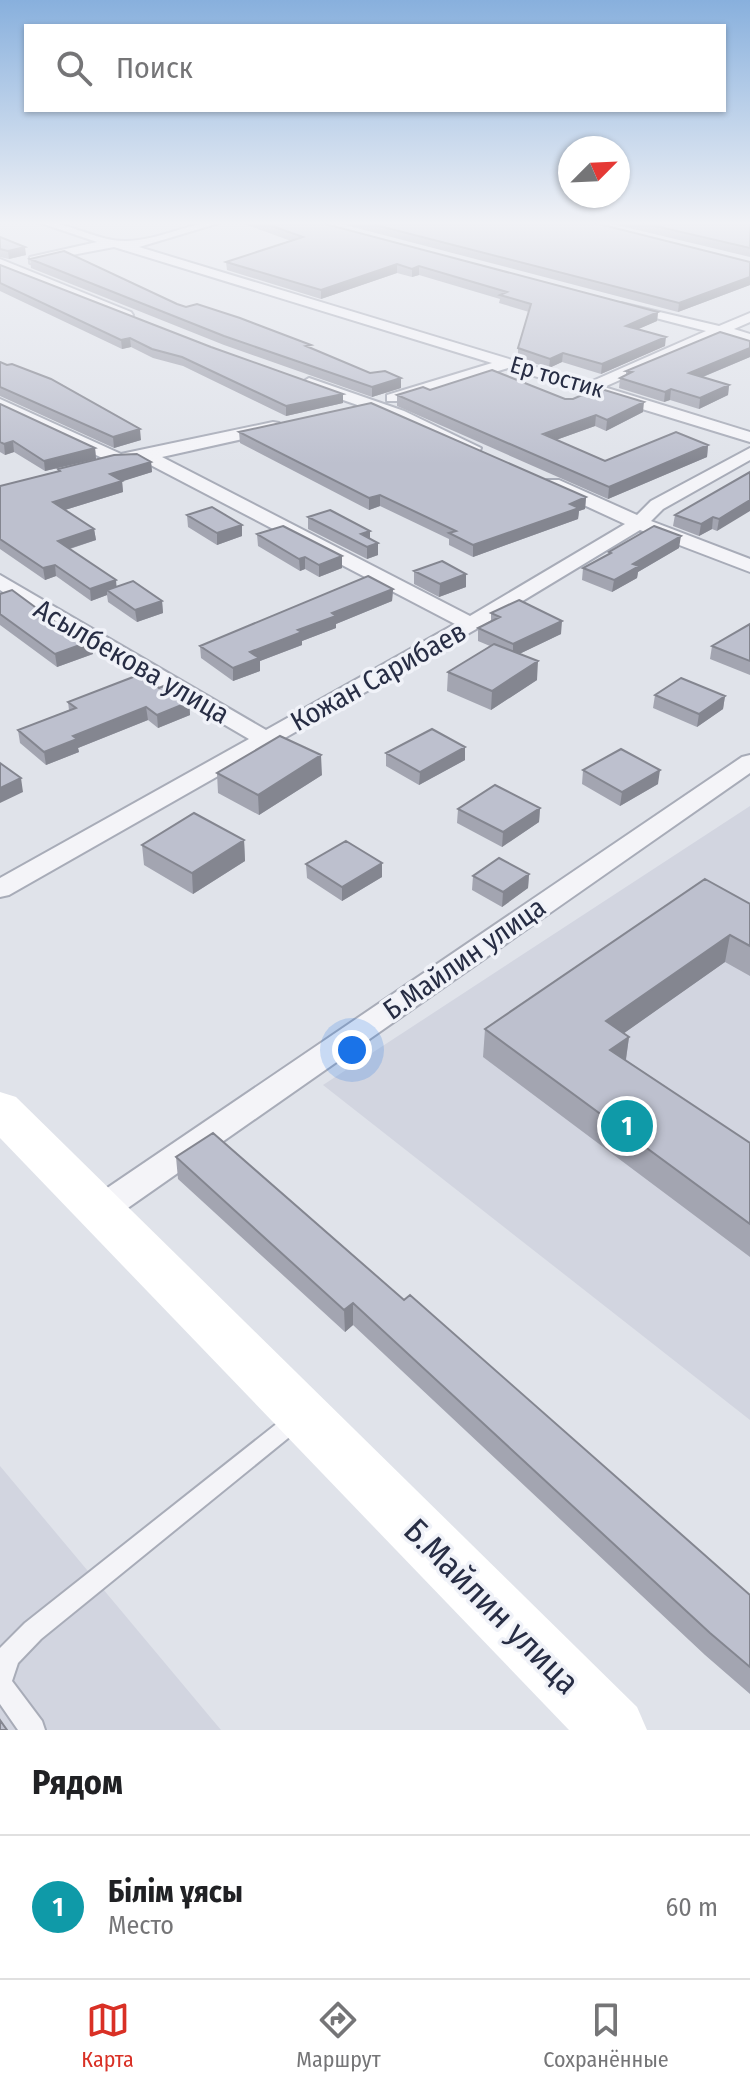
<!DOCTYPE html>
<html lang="ru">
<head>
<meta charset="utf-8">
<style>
	:root { --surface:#fff; --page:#f2f2f2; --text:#202124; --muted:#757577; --line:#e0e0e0; --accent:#d93025 }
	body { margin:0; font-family:"Fira Sans Condensed",sans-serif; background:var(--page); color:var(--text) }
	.compass { position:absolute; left:558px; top:136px; width:72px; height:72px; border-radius:50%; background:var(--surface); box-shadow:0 2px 6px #0004; rotate:66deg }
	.you { position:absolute; left:352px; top:1050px; width:28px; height:28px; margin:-20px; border:6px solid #fff; border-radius:50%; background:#1a73e8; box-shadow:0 0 0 12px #1a73e833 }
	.badge { display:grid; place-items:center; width:52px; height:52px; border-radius:50%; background:var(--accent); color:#fff; font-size:26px; font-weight:700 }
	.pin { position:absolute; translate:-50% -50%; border:4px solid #fff; box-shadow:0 2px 8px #0006 }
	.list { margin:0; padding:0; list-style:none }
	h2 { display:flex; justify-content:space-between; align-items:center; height:104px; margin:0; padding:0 32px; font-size:34px }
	h2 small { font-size:26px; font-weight:400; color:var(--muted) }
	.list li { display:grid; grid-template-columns:52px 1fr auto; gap:24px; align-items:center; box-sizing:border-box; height:144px; padding:0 32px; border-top:2px solid var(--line) }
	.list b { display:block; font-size:30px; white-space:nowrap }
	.list p { margin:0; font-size:26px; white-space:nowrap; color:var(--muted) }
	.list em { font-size:26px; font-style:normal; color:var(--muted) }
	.icon { flex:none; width:44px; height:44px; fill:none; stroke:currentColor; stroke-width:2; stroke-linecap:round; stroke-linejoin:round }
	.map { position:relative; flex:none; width:750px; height:1730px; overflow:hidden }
	.search { position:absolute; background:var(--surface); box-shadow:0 2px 6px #0004; left:24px; right:24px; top:24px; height:88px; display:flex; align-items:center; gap:20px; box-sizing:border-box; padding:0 28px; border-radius:0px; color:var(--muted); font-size:30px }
	.sheet { height:248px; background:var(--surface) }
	nav { display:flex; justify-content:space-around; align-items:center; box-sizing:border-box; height:112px; border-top:2px solid var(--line); background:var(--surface); font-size:22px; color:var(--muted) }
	nav a { display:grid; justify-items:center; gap:4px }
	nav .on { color:var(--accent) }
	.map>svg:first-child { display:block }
	.built { fill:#d2d5e0 }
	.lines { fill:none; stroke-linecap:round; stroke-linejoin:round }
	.lane-casing { stroke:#a8acb8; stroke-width:4 }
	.street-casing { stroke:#a8acb8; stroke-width:4 }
	.lane { fill:#f4f4f8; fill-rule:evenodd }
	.street { fill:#f4f4f8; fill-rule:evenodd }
	.secondary { fill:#fff; fill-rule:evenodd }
	.wall { fill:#a3a5b1 }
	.shaded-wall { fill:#848690 }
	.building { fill:#bdc0ce; stroke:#848690; stroke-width:2 }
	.labels { text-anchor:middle; stroke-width:7; stroke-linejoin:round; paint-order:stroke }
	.far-street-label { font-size:24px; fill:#272d44; stroke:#f0f2f8 }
	.street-label { font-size:28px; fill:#272d44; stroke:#f0f2f8 }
	.near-street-label { font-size:34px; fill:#272d44; stroke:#f0f2f8 }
</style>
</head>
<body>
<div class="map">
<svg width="750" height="1730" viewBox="0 0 750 1730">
	<rect width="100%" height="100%" fill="#e0e3ea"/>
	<!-- built -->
	<path class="built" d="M750 806V1420L323 1085Z
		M0 1466 221 1730H0Z"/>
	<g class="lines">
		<defs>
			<path id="lane" d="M296 1411 303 1414 306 1420 303 1426 41 1639 18 1663 12 1681 42 1721 45 1730H18L0 1704V1648L25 1623 289 1414Z"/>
			<path id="street" d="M35 221C68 221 98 242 127 241 161 240 191 221 226 221L139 247 588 383 706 331 621 309V303L719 326 750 313V322L734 329 750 334V342L721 335 604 387 750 432V442L508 368 399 401H387V395L492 363 114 247 30 263V257L97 242Z
				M0 259 131 312 133 315 131 318H121L0 268Z
				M309 378 404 411 481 448 479 452H467L392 417 303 386 301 383Z
				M0 399 121 454 273 422 279 423 281 427 279 431 162 457 470 616 625 524 547 488 544 484 547 480H559L637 515 651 501 750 448V460L663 509 651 521 750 559V572L640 530 478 628 9 895 0 897V878L249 739 42 618 0 590V575L266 730 455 624 143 461 113 463 0 410Z
				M750 755V773L112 1219 100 1223 88 1219 83 1210 88 1201 742 757Z"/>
		</defs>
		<!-- lane casing -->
		<use href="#lane" class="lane-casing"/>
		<!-- street casing -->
		<use href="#street" class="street-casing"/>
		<!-- lane -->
		<use href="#lane" class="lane"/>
		<!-- street -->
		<use href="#street" class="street"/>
		<!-- secondary -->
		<path class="secondary" d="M0 1092 16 1097 637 1707 647 1730H569L0 1138Z"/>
	</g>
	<!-- wall -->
	<path class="wall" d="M236 221H314L658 312 657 321 638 329 665 346 601 374 562 362 549 368 518 358V348L529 312 499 303 500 299 419 275 412 277 397 273 321 299 227 270 226 262 291 241Z
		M330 221H587L750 262V285L678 312Z
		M600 221H750V257Z
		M0 237 26 255 9 259 0 257Z
		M30 259 177 304 311 348 370 373 401 378V388L372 397 224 345 31 268Z
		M0 265 343 403 286 416 183 366 153 358 131 347 122 349 0 291Z
		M750 341V357L703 377 729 385 728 395 699 409 670 400 664 402 619 388 620 378 626 375V371Z
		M0 362 141 440 114 448 0 396Z
		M430 390 643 412 606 431 595 426 556 440 605 461 708 445 707 457 608 499 397 406V395Z
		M0 404 95 448 96 459 45 471 14 452 5 455 0 452Z
		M239 432 586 497 585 509 579 511 578 519 473 557 449 545V539L380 506 369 510 240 443Z
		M151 462 152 472 122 481 123 492 65 510 94 529 96 540 70 549 116 580V587L162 601 163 613 137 622 108 602 107 595 91 601 56 576 45 580 0 549V486L58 471V469Z
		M750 472 717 531 712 529 699 536 673 526 675 515Z
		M187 515 242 536 217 545 188 527Z
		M308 517 370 531V539L378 555 367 559 308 529Z
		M257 534 342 556V568L319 577 305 569 300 571 258 546Z
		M679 548 638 572 637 578 612 592 582 580 583 568 609 554V552Z
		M414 571 466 574V587L439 597 414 584Z
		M393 589 392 601 336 624V628L302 641V645L260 661V671L233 681 201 658 200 646Z
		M0 594 93 654 57 667 0 625Z
		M491 613 561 634 519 654 537 680 491 710 447 691 448 672 490 646 478 641V628L491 622Z
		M750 624V675L710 659 712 646Z
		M159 688 189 702 190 715 158 728 148 720 78 748 79 752 46 765 20 743 18 730 69 710 68 702Z
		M655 695 725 696 723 709 697 727 653 708Z
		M465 747V760L419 785 386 766V753Z
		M583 770 658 784 620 806 582 784Z
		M217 773 322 775 259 815 218 793Z
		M540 808 539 822 502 847 457 823 458 809Z
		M244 840 245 861 193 894 144 865 142 845Z
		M306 864 382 877 342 901 307 878Z
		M529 874 528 888 502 907 472 890 473 876Z
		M750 904V976L725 962 624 1033 629 1037 626 1060 750 1143V1257L483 1057 485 1029Z
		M176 1157 404 1300 750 1595V1694L705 1655 353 1325 345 1332 178 1179Z"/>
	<!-- shaded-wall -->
	<path class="shaded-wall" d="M25 247 26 255 9 259 8 251Z
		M397 264V273L321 299V290Z
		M419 266V275L412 277V269Z
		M750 277V285L678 312 679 303Z
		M658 312 657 321 625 335 626 326Z
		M666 337 665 346 601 374 602 364Z
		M130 338 131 347 122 349 121 340Z
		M750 348V357L688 383 689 373Z
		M563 353 562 362 549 368 550 359Z
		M401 378V388L372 397V387Z
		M729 385 728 395 699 409 700 398Z
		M671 389 670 400 664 402 665 392Z
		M343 394V403L286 416V406Z
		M644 402 643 412 606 431 607 420Z
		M596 415 595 426 542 445 543 434Z
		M140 429 141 440 114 448 113 437Z
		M13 441 14 452 5 455 4 444Z
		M708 445 707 457 608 499 609 487Z
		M95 448 96 459 45 471 44 461Z
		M151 462 152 472 111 485 110 474Z
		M122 481 123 492 55 513 53 502Z
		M380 495V506L369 510V498Z
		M586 497 585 509 579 511 578 519 473 557V545Z
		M750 500V511L717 531 719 519Z
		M713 517 712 529 699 536 701 524Z
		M242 525V536L217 545V533Z
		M94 529 96 540 59 552 58 541Z
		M370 531V543L361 534Z
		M681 536 679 548 638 572 637 578 612 592 614 580 633 564Z
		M378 543V555L367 559V547Z
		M342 556V568L319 577V565Z
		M305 557V569L300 571 299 559Z
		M55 565 56 576 45 580 43 568Z
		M466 574V587L439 597 440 584Z
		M116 580 117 592 107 590V595L91 601 90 589Z
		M393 589 392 601 336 624V628L302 641V645L260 661V671L233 681V668L250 652 332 613Z
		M162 601 163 613 137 622 135 610Z
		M562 621 561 634 513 657V644Z
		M91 641 93 654 57 667 55 654Z
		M538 661 537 680 491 710 492 691Z
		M725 696 723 709 697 727 699 714Z
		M189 702 190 715 158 728 157 715Z
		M146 707 148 720 78 748 79 752 46 765 44 752 73 736Z
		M465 747V760L419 785 420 772Z
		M321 755 322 775 259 815 258 795Z
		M660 770 658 784 620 806 622 792Z
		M21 778 23 792 0 803V788Z
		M540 808 539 822 502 847 503 832Z
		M244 840 245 861 193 894 192 873Z
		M382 863V877L342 901V887Z
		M529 874 528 888 502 907 503 892Z
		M730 935 725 962 603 1048 606 1021Z
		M629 1037 625 1065 610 1050Z
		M353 1303V1325L345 1332 344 1310Z"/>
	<!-- building -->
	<path class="building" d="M258 221H314L658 312 626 326 666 337 602 364 563 353 550 359 518 348 531 304 500 295 507 292 419 266 412 269 397 264 321 290 226 262 303 237Z
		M360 221H587L750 262V277L679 303Z
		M634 221H750V248Z
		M0 237 25 247 8 251 0 249Z
		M64 251 177 304 186 307 197 304 240 318 311 345 306 346 370 373 385 371 401 378 372 387 224 336 30 259Z
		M0 265 211 347 343 394 286 406 182 357 152 349 130 338 121 340 0 283Z
		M720 332 750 341V348L689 373 729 385 700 398 671 389 665 392 620 378 632 372 626 371Z
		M0 362 7 365 12 364 51 379 140 429 113 437 0 387Z
		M492 370 565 399H573L598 388 644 402 607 420 596 415 543 434 605 461 676 432 708 445 609 487 397 395 423 387 430 390Z
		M371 403 586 497 570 504 579 508 473 545 449 533 456 531 380 495 369 498 239 432Z
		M0 404 95 448 44 461 13 441 4 444 0 442Z
		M137 454 151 462 110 474 122 481 53 502 94 529 58 541 116 580 90 589 55 565 43 568 0 539V486L60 471 58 469 114 455Z
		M750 472V500L719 519 713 517 701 524 675 515Z
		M212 507 242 525 217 533 187 515Z
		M330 510 370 531 361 534 378 543 367 547 308 517Z
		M283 526 342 556 319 565 305 557 299 559 257 534Z
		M654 526 681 536 633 564 639 566 614 580 583 568 611 553 609 552Z
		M442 561 466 574 440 584 414 571Z
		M368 576 393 589 332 613 336 616 298 630 302 632 250 652 259 658 233 668 200 646Z
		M133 581 162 601 135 610 107 590Z
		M12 590 58 624 64 623 91 641 55 654 0 614V594Z
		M519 600 562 621 513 644 478 628 500 617 491 613Z
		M750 624V661L712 646Z
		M494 644 538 661 492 691 448 672Z
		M141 674 159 688 166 685 189 702 157 715 146 707 73 736 77 739 44 752 18 730 76 708 68 702Z
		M681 678 725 696 699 714 655 695Z
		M432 729 465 747 420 772 386 753Z
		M280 736 321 755 258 795 217 773Z
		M621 749 660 770 622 792 583 770Z
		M0 763 21 778 0 788Z
		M495 785 540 808 503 832 458 809Z
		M194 813 244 840 192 873 142 845Z
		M346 841 382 863 342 887 306 864Z
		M499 858 529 874 503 892 473 876Z
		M705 879 750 904V946L730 935 606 1021 629 1037 610 1050 750 1143V1224L485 1029Z
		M213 1133 404 1300 410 1295 750 1595V1667L710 1633 353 1303 344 1310 176 1157Z
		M0 1720 7 1730H0Z"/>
	<!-- sky -->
	<linearGradient id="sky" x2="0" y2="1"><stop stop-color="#88b0dd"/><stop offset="0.48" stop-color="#f1f2f6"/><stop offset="1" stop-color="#f1f2f6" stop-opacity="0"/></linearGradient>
	<rect width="750" height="464" fill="url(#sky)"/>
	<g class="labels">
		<!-- far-street labels -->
		<g class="far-street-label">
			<text transform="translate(557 377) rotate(16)" y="8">Ер тостик</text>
		</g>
		<!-- street labels -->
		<g class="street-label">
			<text transform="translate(132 661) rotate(30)" y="10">Асылбекова улица</text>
			<text transform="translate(378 676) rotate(-29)" y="10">Кожан Сарибаев</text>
			<text transform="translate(464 958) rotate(-35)" y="10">Б.Майлин улица</text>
		</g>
		<!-- near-street labels -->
		<g class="near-street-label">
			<text transform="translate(492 1606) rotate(45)" y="12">Б.Майлин улица</text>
		</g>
	</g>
</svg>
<svg class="compass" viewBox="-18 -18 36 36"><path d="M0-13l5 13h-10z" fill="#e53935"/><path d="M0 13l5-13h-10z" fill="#757577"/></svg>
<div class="you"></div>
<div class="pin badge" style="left:627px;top:1126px;background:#0f9aa8">1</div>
<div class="search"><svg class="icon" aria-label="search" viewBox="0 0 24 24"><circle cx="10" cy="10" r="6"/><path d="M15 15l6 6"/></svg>Поиск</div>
</div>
<section class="sheet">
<h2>Рядом<small></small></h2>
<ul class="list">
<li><span class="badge" style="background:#0f9aa8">1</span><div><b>Білім ұясы</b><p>Место</p></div><em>60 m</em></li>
</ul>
</section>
<nav>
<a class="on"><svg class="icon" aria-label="map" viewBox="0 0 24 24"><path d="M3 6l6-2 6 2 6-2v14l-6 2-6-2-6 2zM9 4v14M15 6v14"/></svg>Карта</a>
<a><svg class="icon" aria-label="directions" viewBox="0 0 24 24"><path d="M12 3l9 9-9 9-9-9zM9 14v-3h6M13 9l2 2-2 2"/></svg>Маршрут</a>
<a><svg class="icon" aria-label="saved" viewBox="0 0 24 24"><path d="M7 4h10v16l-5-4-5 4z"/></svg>Сохранённые</a>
</nav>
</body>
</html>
